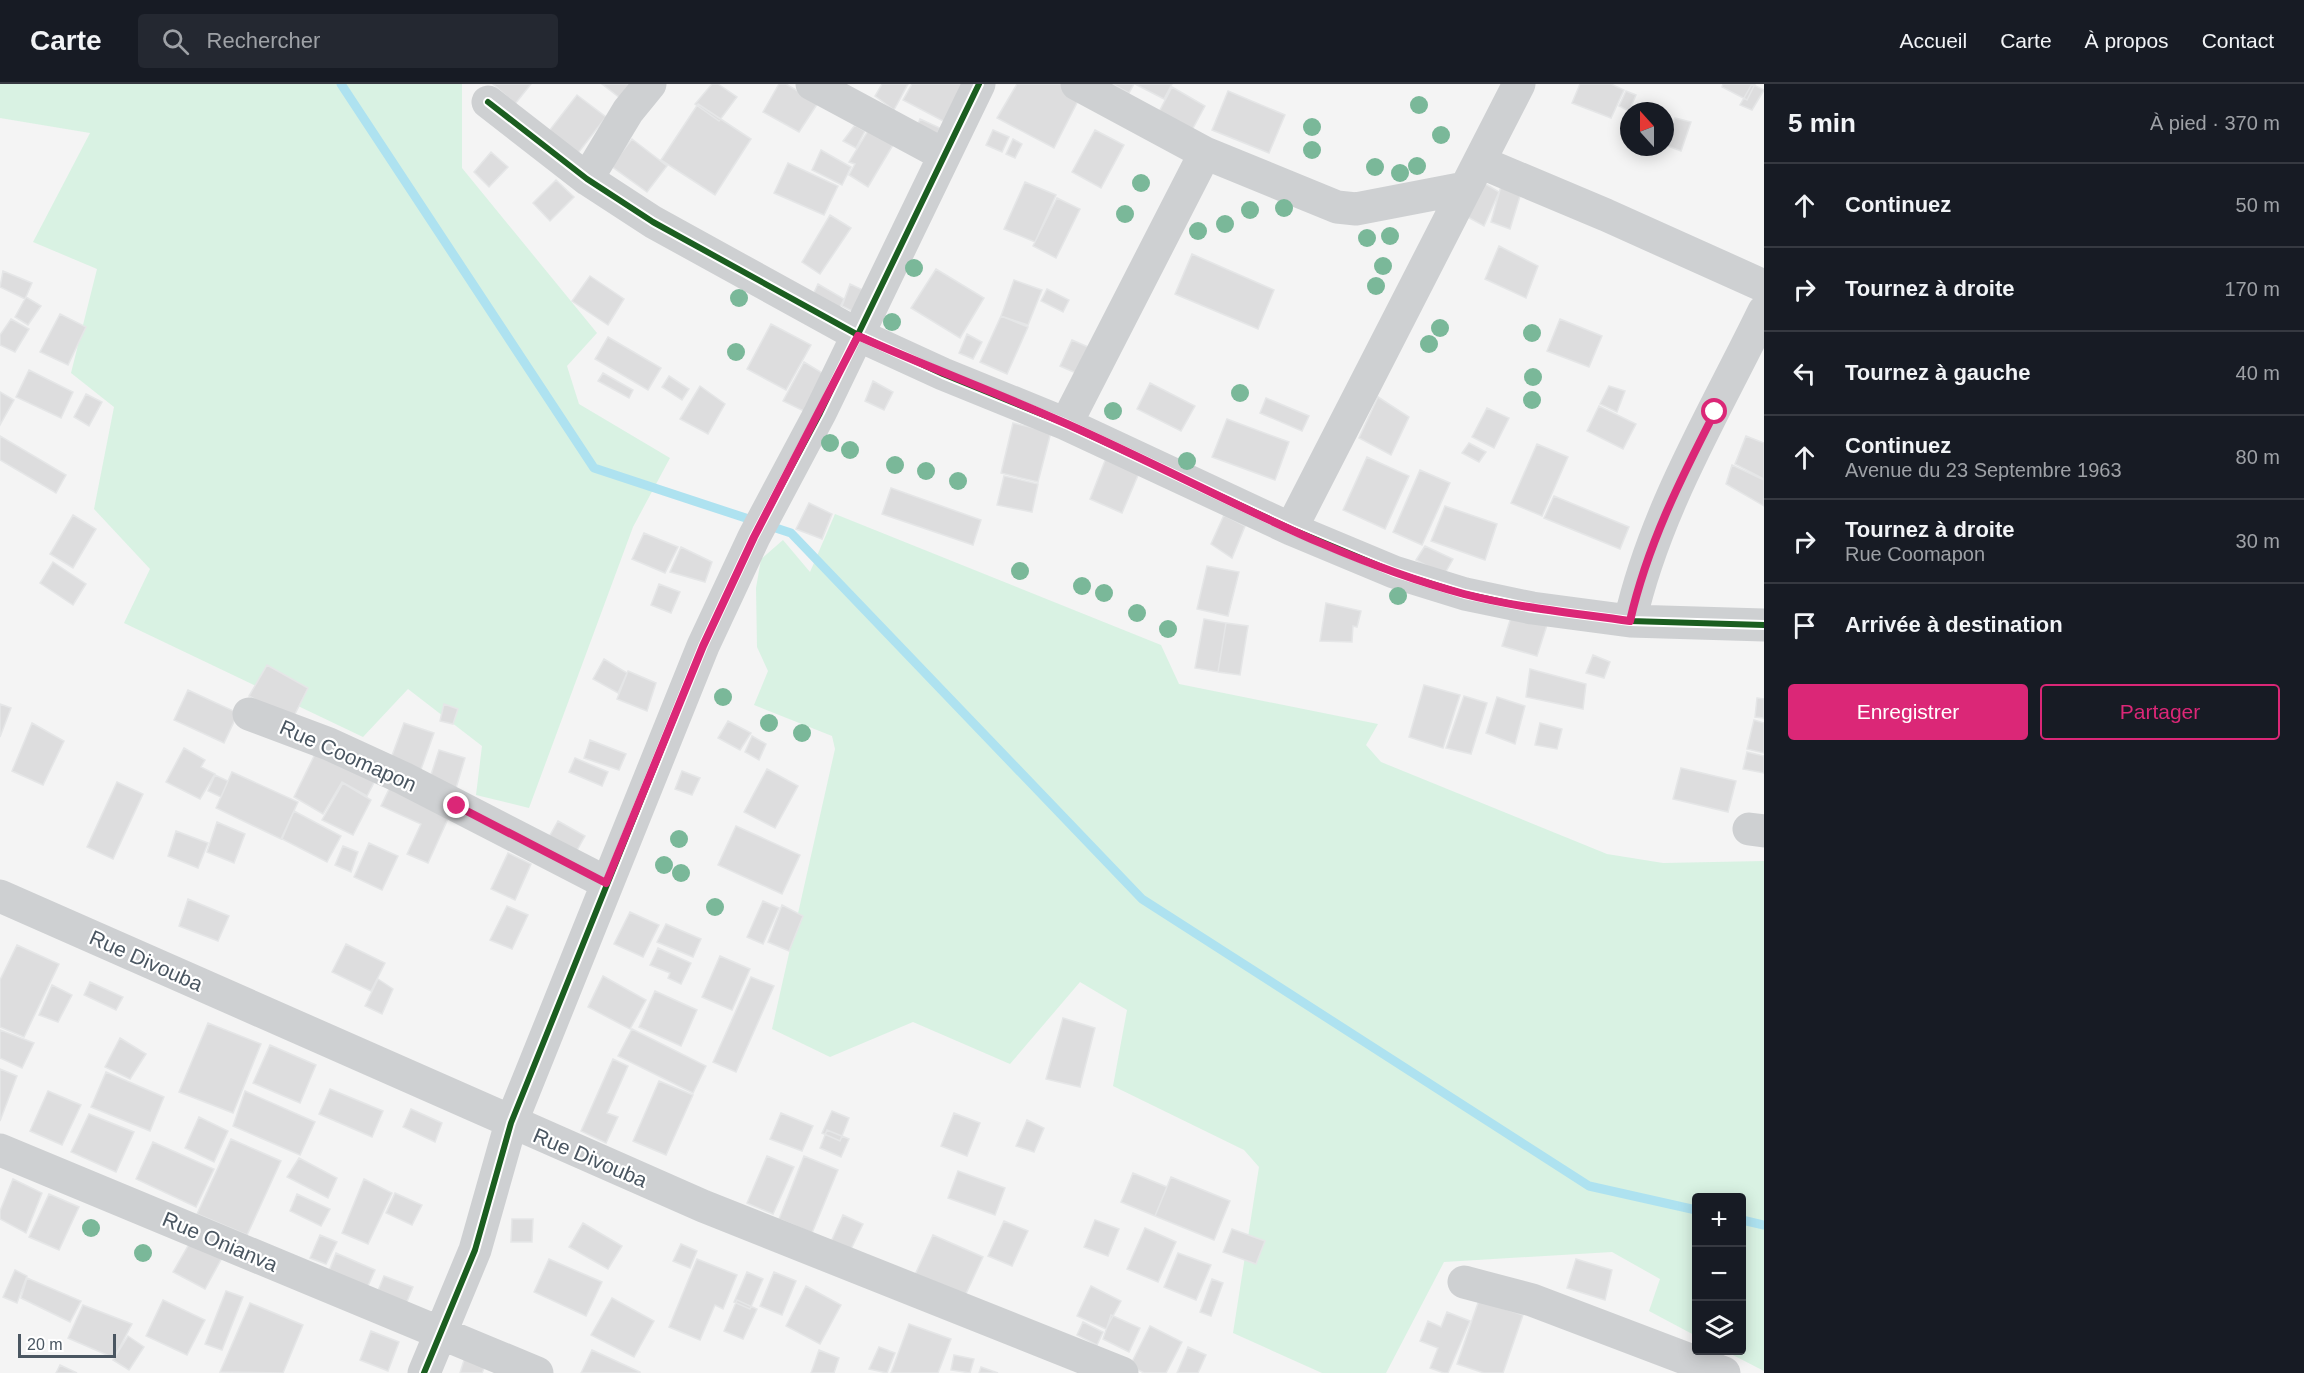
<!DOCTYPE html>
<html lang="fr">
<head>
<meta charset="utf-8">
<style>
	:root { --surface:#171b24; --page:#242831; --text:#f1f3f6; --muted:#9ea1a6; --line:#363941; --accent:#db2777 }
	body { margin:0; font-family:Helvetica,sans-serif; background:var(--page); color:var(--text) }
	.controls { position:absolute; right:18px; bottom:18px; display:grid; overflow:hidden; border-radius:6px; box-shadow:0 3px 15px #0003 }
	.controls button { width:54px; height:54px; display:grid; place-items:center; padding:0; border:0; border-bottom:2px solid var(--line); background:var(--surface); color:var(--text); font:30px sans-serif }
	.compass { position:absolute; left:1620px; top:18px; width:54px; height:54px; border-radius:50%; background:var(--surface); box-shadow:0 3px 15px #0003; rotate:339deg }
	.scale { position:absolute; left:18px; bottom:15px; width:98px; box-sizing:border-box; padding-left:6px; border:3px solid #4a5661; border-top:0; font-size:16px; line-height:21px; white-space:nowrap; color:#4a5661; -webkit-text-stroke:4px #fff; paint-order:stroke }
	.stop { position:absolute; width:18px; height:18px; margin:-14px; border:4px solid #db2777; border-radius:50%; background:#fff }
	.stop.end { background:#db2777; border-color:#fff; box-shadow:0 2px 6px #0008 }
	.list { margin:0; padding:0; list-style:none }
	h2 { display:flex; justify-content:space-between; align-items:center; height:78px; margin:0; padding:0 24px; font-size:26px }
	h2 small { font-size:20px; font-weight:400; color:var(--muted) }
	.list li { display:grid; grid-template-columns:39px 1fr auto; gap:18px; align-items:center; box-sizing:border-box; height:84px; padding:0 24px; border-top:2px solid var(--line) }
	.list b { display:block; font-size:22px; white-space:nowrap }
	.list p { margin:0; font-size:20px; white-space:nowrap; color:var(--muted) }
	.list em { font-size:20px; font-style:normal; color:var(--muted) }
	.actions { display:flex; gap:12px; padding:18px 24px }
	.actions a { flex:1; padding:14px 0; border:2px solid var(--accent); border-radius:6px; text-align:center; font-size:21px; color:var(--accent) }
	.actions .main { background:var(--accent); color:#fff }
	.icon { flex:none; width:33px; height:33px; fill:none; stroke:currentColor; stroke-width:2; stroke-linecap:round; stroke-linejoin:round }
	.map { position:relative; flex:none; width:1764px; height:1289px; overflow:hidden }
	header { display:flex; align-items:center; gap:36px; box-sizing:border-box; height:84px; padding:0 30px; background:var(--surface); border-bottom:2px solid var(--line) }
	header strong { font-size:28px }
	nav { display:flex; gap:33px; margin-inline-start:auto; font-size:21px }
	.search { width:420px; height:54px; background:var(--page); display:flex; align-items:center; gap:15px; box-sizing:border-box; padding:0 21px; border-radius:6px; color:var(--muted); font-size:22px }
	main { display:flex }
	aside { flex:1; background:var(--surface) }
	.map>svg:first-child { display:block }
	.green { fill:#d9f2e3 }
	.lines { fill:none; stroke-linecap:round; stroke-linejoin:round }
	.stream { stroke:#aee2f0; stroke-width:9 }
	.building { fill:#ddddde; stroke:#e5e6e7; stroke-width:1.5 }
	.minor { stroke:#ced0d2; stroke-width:33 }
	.cycleway-casing { stroke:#fff; stroke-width:10 }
	.cycleway { stroke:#1b5e20; stroke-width:6 }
	.tree { fill:#7ab899 }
	.route { stroke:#db2777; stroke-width:8 }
	.labels { text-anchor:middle; stroke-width:4.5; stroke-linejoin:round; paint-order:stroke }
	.street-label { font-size:21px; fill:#4a5661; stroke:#fff }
</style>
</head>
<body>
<header>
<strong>Carte</strong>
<div class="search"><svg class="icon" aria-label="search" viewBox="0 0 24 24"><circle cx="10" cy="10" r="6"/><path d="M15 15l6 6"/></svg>Rechercher</div>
<nav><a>Accueil</a><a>Carte</a><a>À propos</a><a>Contact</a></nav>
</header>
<main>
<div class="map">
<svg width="1764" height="1289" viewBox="0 0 1764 1289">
	<rect width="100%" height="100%" fill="#f4f4f4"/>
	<!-- green -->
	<path class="green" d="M0 0H462V84L597 249 567 282 579 320 670 374 633 443 529 724 476 711 482 662 408 605 363 653 124 539 150 485 94 425 114 323 71 289 97 185 33 158 90 49 0 34Z
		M835 430 1161 561 1179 600 1378 640 1366 661 1381 678 1607 770 1663 779 1764 777V1287L1725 1267 1742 1266V1114H1696V1252L1649 1227 1660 1195 1612 1168 1444 1178 1386 1289H1322L1233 1249 1259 1083 1244 1066 1113 1002 1127 926 1080 898 1010 980 913 938 830 973 772 945 835 665 832 652 754 621 768 587 757 563 756 504 761 475 783 456 810 488Z"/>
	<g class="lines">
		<!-- stream -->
		<path class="stream" d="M341 0 594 384 791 449 1142 815 1589 1102 1696 1126
			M1742 1136 1764 1141"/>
	</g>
	<!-- building -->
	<path class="building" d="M493 0H531L515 20Z
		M602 0H631L620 14Z
		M712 0H718L737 13 719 37 695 20Z
		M779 0H786L818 19 799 48 763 28Z
		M882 0H908L894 26 875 12Z
		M912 0H965L945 38 903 16Z
		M1017 0H1065L1082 9 1054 64 997 34Z
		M1112 0H1134L1129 9Z
		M1135 0H1172L1164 15Z
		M1580 0H1611L1624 6 1611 34 1572 19Z
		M1723 0H1755L1747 16 1722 3Z
		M1752 0 1764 6 1752 26 1740 21Z
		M1172 3 1205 22 1192 46 1159 28Z
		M1228 7 1285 31 1269 69 1212 46Z
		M1626 7 1636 11 1629 27 1619 22Z
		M577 11 606 33 578 69 549 47Z
		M698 20 751 55 715 111 661 76Z
		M1675 34 1691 38 1681 67 1665 61V40L1672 41Z
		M920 35 940 44 935 54 916 45Z
		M855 41 865 47 856 64 843 57Z
		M869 45 893 61 868 103 849 91 855 80 849 78Z
		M993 46 1009 53 1002 68 986 61Z
		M1095 46 1124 61 1101 104 1072 88Z
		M632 55 667 82 647 108 611 82Z
		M1013 55 1022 60 1015 74 1006 70Z
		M821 66 851 83 842 101 812 86Z
		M491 68 508 83 489 103 474 88Z
		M788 79 838 102 824 131 774 109Z
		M556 96 574 113 550 137 533 119Z
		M1025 98 1056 111 1035 158 1004 145Z
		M1484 99 1499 108 1484 142 1464 131Z
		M1501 102 1521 109 1510 145 1491 138Z
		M1057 114 1080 125 1056 174 1033 162Z
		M830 131 851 144 820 190 802 178Z
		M1499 162 1538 182 1526 214 1485 195Z
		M1192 170 1274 206 1258 245 1175 210Z
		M936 185 984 214 960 254 911 224Z
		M3 187 32 199 25 215 0 203Z
		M590 192 624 215 608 241 572 217Z
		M1014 196 1042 206 1028 241 1001 232Z
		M818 200 844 215 837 229 811 215Z
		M850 200 863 206 852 227 842 222Z
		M1047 205 1069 216 1063 228 1041 217Z
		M26 213 41 222 28 241 15 233Z
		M60 230 86 243 68 281 40 268Z
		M1001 232 1028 243 1007 290 980 278Z
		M11 235 29 245 15 268 0 261V251Z
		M1560 235 1602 252 1589 283 1547 267Z
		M771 240 811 261 786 306 747 285Z
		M967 250 982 258 973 275 959 269Z
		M608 253 661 284 648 306 595 275Z
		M1072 256 1088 263 1076 289 1060 282Z
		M804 278 824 290 810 330 783 317Z
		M29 286 73 308 61 334 16 313Z
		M603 289 633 306 629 314 598 297Z
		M669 292 689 305 682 316 662 303Z
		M873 297 893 308 884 326 865 317Z
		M1150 299 1195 322 1181 347 1137 325Z
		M700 302 725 320 708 350 680 335Z
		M1609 302 1625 307 1617 328 1600 320Z
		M0 308 14 316 0 341Z
		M86 310 102 318 89 342 74 333Z
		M1378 313 1409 333 1391 371 1359 354Z
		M1266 314 1309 332 1302 347 1260 329Z
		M1599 322 1636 340 1623 365 1587 347Z
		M1487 324 1509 334 1494 364 1472 353Z
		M1227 335 1289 358 1275 396 1212 373Z
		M1013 339 1051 348 1038 398 1001 389Z
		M0 352 66 391 56 409 0 376Z
		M1746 352 1764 359V395L1735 380Z
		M1469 359 1486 368 1479 378 1462 369Z
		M1537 360 1568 373 1542 432 1511 419Z
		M1108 369 1142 382 1122 429 1090 415Z
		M1367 373 1409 392 1385 445 1343 426Z
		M1732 381 1764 396V422L1726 400Z
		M1420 386 1450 399 1422 461 1393 448Z
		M1004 392 1038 400 1032 428 997 421Z
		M891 404 981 436 973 461 882 430Z
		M1554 412 1629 443 1620 465 1544 434Z
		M809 419 832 430 822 455 796 445Z
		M1445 422 1497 440 1485 476 1431 457Z
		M73 431 96 445 73 484 50 470Z
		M1224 431 1245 442 1232 474 1211 460Z
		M644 449 678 463 665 489 632 475Z
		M1425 462 1453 475 1444 491 1416 476Z
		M681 463 712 478 705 498 670 488Z
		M53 478 86 500 73 521 40 499Z
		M1207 482 1239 488 1228 532 1197 525Z
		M659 500 680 508 671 529 651 521Z
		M1326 519 1361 527 1357 543 1353 542 1352 558 1320 557Z
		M1512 530 1547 541 1537 572 1502 562Z
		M1204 535 1226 539 1218 588 1195 584Z
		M1226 539 1248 542 1240 591 1218 588Z
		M1593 571 1610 578 1604 594 1586 589Z
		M604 575 627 589 618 609 593 595Z
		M267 581 308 604 292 636 249 612Z
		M1530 585 1586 600 1583 625 1526 613Z
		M628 587 656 599 647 627 617 615Z
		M1424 601 1460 611 1443 664 1409 653Z
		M188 606 238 629 224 659 174 636Z
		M1464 612 1487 619 1471 670 1446 664Z
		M1497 613 1525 622 1515 660 1486 649Z
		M1757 614 1764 615V634L1755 633Z
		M0 620 11 624 0 653Z
		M444 620 458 625 453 640 440 637Z
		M1754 636 1764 639V669L1747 665Z
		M728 637 751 649 740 666 718 654Z
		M32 639 64 657 43 701 12 687Z
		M404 639 434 649 420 688 390 677Z
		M1540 639 1562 645 1557 665 1535 661Z
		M752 652 766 660 759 676 745 668Z
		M590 656 626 670 619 686 584 674Z
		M320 660 378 691 367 712 342 698 323 730 294 713Z
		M184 664 205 676 201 683 215 690 200 715 166 698Z
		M439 666 465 674 456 704 429 697Z
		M1747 668 1764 672V689L1743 685Z
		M575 674 608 688 602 702 569 688Z
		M1681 684 1736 697 1728 728 1673 715Z
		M767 685 798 702 775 744 744 728Z
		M682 687 700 694 692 711 675 705Z
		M232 688 298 718 281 755 216 724Z
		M215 691 228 697 221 713 208 707Z
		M117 698 143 710 113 775 87 763Z
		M343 699 371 716 353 751 322 736Z
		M392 699 452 726 428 779 407 770 421 740 381 722Z
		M294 727 341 752 327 778 282 755Z
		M558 737 585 752 576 768 549 753Z
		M217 738 245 750 234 779 207 768Z
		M736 742 800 771 782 810 718 781Z
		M176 747 208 759 198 784 168 772Z
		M369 759 398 772 382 806 354 793Z
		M343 762 358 768 351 788 335 781Z
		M508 769 531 780 515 816 491 805Z
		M188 815 229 832 218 857 179 842Z
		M763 817 779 824 763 860 747 853Z
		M782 821 803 832 789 867 768 858Z
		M507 822 528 831 512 865 490 856Z
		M630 828 659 841 643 873 614 860Z
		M666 840 701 855 693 873 657 858Z
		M346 860 385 879 371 907 332 888Z
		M17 861 59 880 24 953 0 943V896Z
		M658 864 691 879 681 900 668 894 670 889 650 881Z
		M720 872 750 885 732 926 702 913Z
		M603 892 646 916 630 945 588 923Z
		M751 893 774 902 736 988 713 978Z
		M378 895 393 905 382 930 365 922Z
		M90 898 123 913 116 926 84 911Z
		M52 901 72 911 58 938 39 931Z
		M655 907 697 926 681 962 639 943Z
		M1063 934 1095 944 1080 1003 1046 995Z
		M208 939 261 960 233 1029 179 1008Z
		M632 945 706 982 693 1009 618 972Z
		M0 946 34 959 22 984 0 974Z
		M120 954 146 970 130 995 105 983Z
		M270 961 316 981 300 1019 253 999Z
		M613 975 628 982 607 1029 618 1033 606 1059 581 1047Z
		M0 985 17 992 0 1037Z
		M106 988 164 1013 150 1047 91 1023Z
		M659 997 693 1011 666 1071 633 1057Z
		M330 1005 383 1027 372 1053 319 1030Z
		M48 1007 81 1021 62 1061 30 1047Z
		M245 1007 315 1038 300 1071 233 1042Z
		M411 1025 442 1039 435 1058 403 1043Z
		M832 1027 849 1034 840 1057 822 1049Z
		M781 1029 813 1042 802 1067 770 1055Z
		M954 1029 980 1039 967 1072 941 1062Z
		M89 1030 134 1048 116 1088 71 1068Z
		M199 1033 228 1047 214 1078 185 1064Z
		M1027 1036 1044 1044 1034 1068 1016 1062Z
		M827 1046 849 1055 841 1073 820 1064Z
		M231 1055 281 1077 247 1151 197 1130Z
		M153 1058 214 1085 196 1123 136 1095Z
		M767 1072 794 1083 773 1130 747 1119Z
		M804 1072 838 1086 812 1149 779 1135Z
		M299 1074 337 1094 328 1114 287 1093Z
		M958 1087 1005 1104 995 1131 948 1114Z
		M1133 1089 1167 1103 1155 1132 1121 1118Z
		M1171 1093 1230 1117 1214 1156 1155 1132Z
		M13 1095 42 1109 26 1149 0 1135V1127Z
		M364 1095 392 1109 368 1160 342 1149Z
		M395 1109 422 1121 412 1141 386 1129Z
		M49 1110 79 1123 59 1166 29 1153Z
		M297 1110 330 1125 321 1142 290 1127Z
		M843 1131 863 1140 850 1167 831 1158Z
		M512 1135H533L532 1158H511Z
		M1095 1136 1119 1145 1108 1172 1084 1163Z
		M1004 1137 1028 1147 1012 1182 988 1172Z
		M583 1139 622 1162 608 1185 569 1163Z
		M1145 1144 1176 1158 1158 1198 1127 1185Z
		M1232 1145 1265 1157 1256 1180 1223 1168Z
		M320 1151 337 1158 326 1180 310 1174Z
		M933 1151 983 1173 963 1216 914 1193Z
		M192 1155 223 1172 205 1205 173 1188Z
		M681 1160 697 1167 690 1184 673 1177Z
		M336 1169 375 1186 363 1213 325 1197Z
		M1178 1169 1211 1181 1196 1216 1164 1203Z
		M549 1175 602 1198 586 1232 534 1208Z
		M697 1175 737 1191 723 1225 715 1221 700 1256 669 1243Z
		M1576 1175 1612 1186 1605 1216 1567 1204Z
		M15 1186 27 1192 17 1219 3 1213Z
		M747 1188 763 1195 750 1225 734 1218Z
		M774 1188 796 1197 782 1231 760 1222Z
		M384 1192 413 1203 402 1230 373 1219Z
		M27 1194 81 1217 70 1238 21 1214Z
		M1212 1195 1223 1199 1211 1232 1200 1228Z
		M806 1202 841 1221 820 1260 786 1242Z
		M1091 1202 1121 1217 1106 1245 1077 1232Z
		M226 1207 243 1213 222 1266 205 1260Z
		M612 1214 654 1237 634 1273 591 1251Z
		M163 1216 205 1236 187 1271 146 1252Z
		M737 1216 757 1225 743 1255 724 1247Z
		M1479 1216 1523 1231 1503 1289H1484L1457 1280Z
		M250 1219 303 1241 283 1289 220 1288Z
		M83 1221 132 1240 114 1274 68 1254Z
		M1447 1228 1470 1237 1448 1289H1444L1430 1284 1438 1264 1420 1257 1428 1237 1441 1243Z
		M1111 1231 1140 1244 1129 1268 1103 1255Z
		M1083 1238 1103 1248 1097 1261 1077 1251Z
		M909 1240 951 1255 938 1289H891Z
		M1150 1242 1182 1258 1166 1289H1144L1130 1282Z
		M371 1247 399 1258 388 1287 360 1276Z
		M128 1252 144 1263 129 1286 113 1276Z
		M879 1263 895 1269 887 1289 869 1285Z
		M1188 1263 1206 1271 1198 1289H1177Z
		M592 1266 640 1288V1289H581Z
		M819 1266 839 1274 834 1289H811Z
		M954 1271 974 1275 970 1289 951 1286Z
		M465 1273 486 1280 482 1289H460Z
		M60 1281 77 1289H56Z
		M981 1283 998 1289H979Z"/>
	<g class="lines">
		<!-- minor -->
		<path class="minor" d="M812 0 944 71
			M1077 0 1205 69 1337 123 1356 125 1465 104
			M488 18 587 95 653 138 858 251 943 290 1066 340 1291 445 1394 488 1465 510 1532 524 1630 537 1764 541
			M1480 78 1606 131 1764 202
			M587 95 628 27 650 0
			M1066 340 1205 69
			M1291 445 1519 0
			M1630 537C1655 426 1715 328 1764 227
			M249 630 329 660 403 694 607 799
			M1749 745 1764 747
			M0 812 703 1122 1122 1289
			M0 1066 537 1289
			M1464 1198 1532 1216 1724 1289
			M424 1289 475 1166 511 1039 703 562 754 453 820 329 979 0"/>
		<defs>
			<path id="cycleway" d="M488 18 587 95 653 138 858 251 943 290 1066 340 1291 445 1394 488 1465 510 1532 524 1630 537 1764 541
				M424 1289 475 1166 511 1039 703 562 754 453 820 329 979 0"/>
		</defs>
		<!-- cycleway casing -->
		<use href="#cycleway" class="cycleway-casing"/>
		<!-- cycleway -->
		<use href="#cycleway" class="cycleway"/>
	</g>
	<!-- trees -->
	<g class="tree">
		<circle cx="1419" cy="21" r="9"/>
		<circle cx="1312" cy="43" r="9"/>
		<circle cx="1441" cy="51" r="9"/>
		<circle cx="1312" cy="66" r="9"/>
		<circle cx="1417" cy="82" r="9"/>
		<circle cx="1375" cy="83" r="9"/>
		<circle cx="1400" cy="89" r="9"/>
		<circle cx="1141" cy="99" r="9"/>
		<circle cx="1284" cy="124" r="9"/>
		<circle cx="1250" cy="126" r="9"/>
		<circle cx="1125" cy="130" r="9"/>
		<circle cx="1225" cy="140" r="9"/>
		<circle cx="1198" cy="147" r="9"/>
		<circle cx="1390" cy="152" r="9"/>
		<circle cx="1367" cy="154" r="9"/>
		<circle cx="1383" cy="182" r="9"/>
		<circle cx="914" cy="184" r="9"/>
		<circle cx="1376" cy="202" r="9"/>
		<circle cx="739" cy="214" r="9"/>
		<circle cx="892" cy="238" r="9"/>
		<circle cx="1440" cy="244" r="9"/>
		<circle cx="1532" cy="249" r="9"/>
		<circle cx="1429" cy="260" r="9"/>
		<circle cx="736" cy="268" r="9"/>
		<circle cx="1533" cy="293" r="9"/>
		<circle cx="1240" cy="309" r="9"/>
		<circle cx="1532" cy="316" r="9"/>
		<circle cx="1113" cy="327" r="9"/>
		<circle cx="830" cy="359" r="9"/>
		<circle cx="850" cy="366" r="9"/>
		<circle cx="1187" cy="377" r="9"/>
		<circle cx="895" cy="381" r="9"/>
		<circle cx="926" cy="387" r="9"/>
		<circle cx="958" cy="397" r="9"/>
		<circle cx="1020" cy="487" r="9"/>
		<circle cx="1082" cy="502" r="9"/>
		<circle cx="1104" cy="509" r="9"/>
		<circle cx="1398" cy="512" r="9"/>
		<circle cx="1137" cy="529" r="9"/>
		<circle cx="1168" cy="545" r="9"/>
		<circle cx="723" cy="613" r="9"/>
		<circle cx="769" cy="639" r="9"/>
		<circle cx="802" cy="649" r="9"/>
		<circle cx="679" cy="755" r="9"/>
		<circle cx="664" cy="781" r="9"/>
		<circle cx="681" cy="789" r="9"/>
		<circle cx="715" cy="823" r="9"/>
		<circle cx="91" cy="1144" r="9"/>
		<circle cx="143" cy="1169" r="9"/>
	</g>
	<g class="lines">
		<!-- route -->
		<path class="route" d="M457 722 606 799 703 562 754 453 858 252C927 283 998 309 1067 340 1198 398 1325 473 1464 510 1518 524 1575 529 1630 537 1647 462 1680 396 1715 328"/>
	</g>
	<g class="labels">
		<!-- street labels -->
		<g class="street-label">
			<text transform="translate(348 672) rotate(24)" y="7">Rue Coomapon</text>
			<text transform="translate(146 877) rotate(24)" y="7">Rue Divouba</text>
			<text transform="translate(590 1074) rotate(23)" y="7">Rue Divouba</text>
			<text transform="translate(220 1158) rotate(23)" y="7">Rue Onianva</text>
		</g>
	</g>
</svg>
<div class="controls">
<button>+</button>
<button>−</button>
<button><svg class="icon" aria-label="layers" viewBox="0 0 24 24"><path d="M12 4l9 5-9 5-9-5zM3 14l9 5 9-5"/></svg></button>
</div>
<svg class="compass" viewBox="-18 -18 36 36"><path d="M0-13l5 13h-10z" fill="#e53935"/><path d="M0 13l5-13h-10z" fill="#9ea1a6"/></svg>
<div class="scale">20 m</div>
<div class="stop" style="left:1715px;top:328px"></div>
<div class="stop end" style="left:457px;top:722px"></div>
</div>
<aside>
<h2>5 min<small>À pied · 370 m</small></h2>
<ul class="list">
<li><svg class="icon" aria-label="ahead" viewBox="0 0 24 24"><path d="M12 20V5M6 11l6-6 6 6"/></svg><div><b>Continuez</b></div><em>50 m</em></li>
<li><svg class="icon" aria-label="right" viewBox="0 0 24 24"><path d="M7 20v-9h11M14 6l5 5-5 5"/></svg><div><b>Tournez à droite</b></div><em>170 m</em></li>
<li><svg class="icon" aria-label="left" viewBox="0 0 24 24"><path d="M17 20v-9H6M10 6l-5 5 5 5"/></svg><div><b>Tournez à gauche</b></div><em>40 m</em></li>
<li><svg class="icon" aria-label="ahead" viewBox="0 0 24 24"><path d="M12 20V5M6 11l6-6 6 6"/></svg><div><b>Continuez</b><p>Avenue du 23 Septembre 1963</p></div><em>80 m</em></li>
<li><svg class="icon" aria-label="right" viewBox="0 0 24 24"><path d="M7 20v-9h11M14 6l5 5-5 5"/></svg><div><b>Tournez à droite</b><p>Rue Coomapon</p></div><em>30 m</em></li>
<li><svg class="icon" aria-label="arrive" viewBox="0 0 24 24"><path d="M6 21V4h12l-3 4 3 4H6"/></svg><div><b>Arrivée à destination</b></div></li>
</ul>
<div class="actions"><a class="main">Enregistrer</a><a>Partager</a></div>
</aside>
</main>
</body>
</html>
